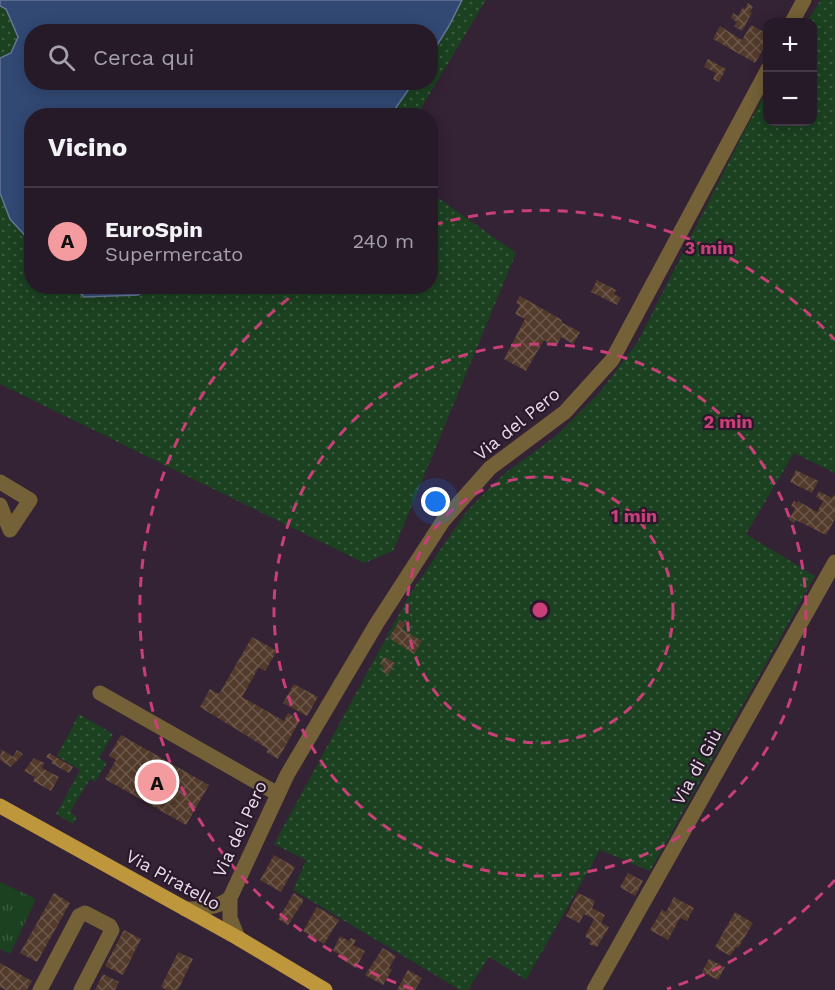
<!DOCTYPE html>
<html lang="it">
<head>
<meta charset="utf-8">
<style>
	:root { --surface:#271a28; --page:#2f2330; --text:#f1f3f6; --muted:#a4a1a8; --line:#433845; --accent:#f49b9f }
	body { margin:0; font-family:"Work Sans",sans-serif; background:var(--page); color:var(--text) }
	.controls { position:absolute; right:18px; top:18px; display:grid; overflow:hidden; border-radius:12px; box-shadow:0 3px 15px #0003 }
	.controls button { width:54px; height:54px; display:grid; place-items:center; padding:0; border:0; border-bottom:2px solid var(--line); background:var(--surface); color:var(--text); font:30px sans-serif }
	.you { position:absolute; left:436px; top:502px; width:21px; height:21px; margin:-15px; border:4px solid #fff; border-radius:50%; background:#1a73e8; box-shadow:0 0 0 9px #1a73e833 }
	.badge { display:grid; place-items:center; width:39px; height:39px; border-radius:50%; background:var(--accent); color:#111; font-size:20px; font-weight:700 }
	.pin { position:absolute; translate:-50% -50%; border:3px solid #fff; box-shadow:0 2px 6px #0006 }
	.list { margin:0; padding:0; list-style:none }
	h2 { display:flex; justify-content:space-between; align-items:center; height:78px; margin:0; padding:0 24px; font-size:26px }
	h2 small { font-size:20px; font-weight:400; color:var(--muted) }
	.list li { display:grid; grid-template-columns:39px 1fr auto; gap:18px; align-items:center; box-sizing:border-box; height:108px; padding:0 24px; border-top:2px solid var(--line) }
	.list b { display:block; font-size:22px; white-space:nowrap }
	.list p { margin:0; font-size:20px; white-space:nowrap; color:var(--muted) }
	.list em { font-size:20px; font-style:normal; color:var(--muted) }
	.icon { flex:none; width:33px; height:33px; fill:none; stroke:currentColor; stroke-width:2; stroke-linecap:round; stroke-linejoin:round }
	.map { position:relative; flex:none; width:835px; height:990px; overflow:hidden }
	.search { position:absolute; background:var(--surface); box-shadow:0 3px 15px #0003; left:24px; top:24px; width:414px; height:66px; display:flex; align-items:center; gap:15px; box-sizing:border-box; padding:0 21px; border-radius:24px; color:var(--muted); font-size:22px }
	.panel { position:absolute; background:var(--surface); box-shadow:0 3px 15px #0003; left:24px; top:108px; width:414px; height:186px; border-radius:24px }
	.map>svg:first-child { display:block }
	.grass { fill:url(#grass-dots) }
	.park { fill:url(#park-tufts) }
	.water { fill:#324974; stroke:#687597; stroke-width:1.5 }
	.building { fill:url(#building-cross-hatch) }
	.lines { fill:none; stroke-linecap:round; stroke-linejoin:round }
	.minor { stroke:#746138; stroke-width:15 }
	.major { stroke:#be963b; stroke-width:15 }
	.ring { fill:none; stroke:#c93f77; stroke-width:3; stroke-dasharray:10 8 }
	.labels { text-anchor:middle; stroke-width:4.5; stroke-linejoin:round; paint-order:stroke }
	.street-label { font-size:18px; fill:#e7dbe8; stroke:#2a182b }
	.centre { fill:#c93f77; stroke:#2a182b; stroke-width:3 }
	.ring-label { font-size:18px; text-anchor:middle; font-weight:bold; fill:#c93f77; stroke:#2a182b; stroke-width:4.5; stroke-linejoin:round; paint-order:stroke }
</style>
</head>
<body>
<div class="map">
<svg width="835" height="990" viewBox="0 0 835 990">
	<defs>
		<pattern id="grass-dots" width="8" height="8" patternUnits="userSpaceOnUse" patternTransform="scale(1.5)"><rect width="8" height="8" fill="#1b4120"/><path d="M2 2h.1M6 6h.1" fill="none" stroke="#3c5c40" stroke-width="1.8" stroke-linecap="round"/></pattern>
		<pattern id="park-tufts" width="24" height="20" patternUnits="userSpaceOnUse" patternTransform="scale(1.5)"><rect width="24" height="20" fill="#1b4120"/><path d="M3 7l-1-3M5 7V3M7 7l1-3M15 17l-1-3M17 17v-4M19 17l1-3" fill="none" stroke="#3c5c40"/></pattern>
		<pattern id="building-cross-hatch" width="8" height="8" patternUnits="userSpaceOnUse" patternTransform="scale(1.5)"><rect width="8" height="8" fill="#533b2b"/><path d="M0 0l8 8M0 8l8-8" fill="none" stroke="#6c574a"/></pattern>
	</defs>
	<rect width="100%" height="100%" fill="#342235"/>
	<!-- grass -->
	<path class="grass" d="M462 0H486L417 115 391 116 413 83 430 82 431 55 449 26Z
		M821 0H835V473L794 453 746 534 815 576 650 871 600 850 526 980 489 957 468 990H460L293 890 306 860 274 844 410 594 466 512 504 474 557 435 600 392 638 341 746 128 767 90 768 122H812V22H806Z
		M0 6 6 9 18 37 11 54 0 58Z
		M0 193 10 219 31 242 32 286 74 287 84 297 138 295 148 286H430L431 193 516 253 393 551 364 563 0 384Z
		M79 714 113 734 99 758 107 763 95 782 90 779 70 812 77 817 73 824 56 814 80 770 57 756Z"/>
	<!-- park -->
	<path class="park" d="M0 882 36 899 10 954 0 949Z"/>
	<!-- water -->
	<path class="water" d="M0 0H462L449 26 431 55 430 32H32V82L413 83 391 115 32 116 31 242 10 219 0 193V58L11 53 18 37 6 9 0 6Z
		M74 287H148L138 295 84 297Z"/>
	<!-- building -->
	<path class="building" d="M748 3 753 7 750 12 752 13 742 31 734 26 737 22 731 18 733 13 738 16 743 7 745 9Z
		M751 25 768 34V41L755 63 713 39 720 26 742 40Z
		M708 59 726 69 719 82 713 79 716 73 704 67Z
		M597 280 616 290 614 294 621 298 617 305 591 292Z
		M520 296 562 320 561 322 580 332 573 344 561 337 556 347 544 340 526 371 504 359 525 319 515 314 520 305 516 303Z
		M796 470 818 481 812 493 790 482Z
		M819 491 832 498 835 494V519L826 535 796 520 794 523 789 520 795 508 791 506 794 501 797 503 798 501 817 512 823 501 816 497Z
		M400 620 406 624 402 629 422 641 414 654 389 638Z
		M252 637 277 651 265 671 259 667 242 697 284 721 288 713 300 720 278 759 266 752 268 749 200 707 210 689 219 694Z
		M384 657 395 663 388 675 382 671 384 667 380 664Z
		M294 684 318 697 307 716 283 703Z
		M121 735 209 785 186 825 105 779 116 760 109 756Z
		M1 749 13 757 17 750 23 754 11 767 0 760Z
		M49 753 73 767 69 773 51 763 53 761 46 757Z
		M34 758 44 763 42 768 59 777 51 791 33 781 35 777 24 771Z
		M274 855 295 867 281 892 260 880Z
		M628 873 643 881 635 896 620 887Z
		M54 893 70 903 37 962 20 953Z
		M294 893 304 900 288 925 278 919Z
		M578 893 595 901 592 908 605 915 601 923 609 927 597 947 589 944 591 940 585 937 594 919 584 914 579 923 566 916Z
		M674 897 694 908 687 921 680 918 668 940 650 930 662 910 666 912Z
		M317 907 339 920 324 944 303 931Z
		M735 912 753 923 738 948 736 947 730 956 715 947Z
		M124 930 141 939 123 975 105 966Z
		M340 936 349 941 351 938 356 940 353 945 365 951 356 968 341 959 343 956 333 951Z
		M383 948 396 956 389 968 392 970 383 985 365 975Z
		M178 952 193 959 178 990H167L161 987Z
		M709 959 725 967 718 980 702 972Z
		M0 963 32 981 27 990H6L0 987Z
		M408 970 422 978 415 990H397Z
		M103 974 119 982 115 990H95Z"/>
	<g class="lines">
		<!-- minor -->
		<path class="minor" d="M792 22 804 0
			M0 482 30 500 10 530 0 505
			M100 693 278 794
			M185 909C202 909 217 908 230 898
			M238 938 230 918V898L287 775 377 623 443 521 490 468 565 412 612 360 768 69
			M40 990 79 916 85 913 110 926 112 930 81 990
			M594 990 835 562"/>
		<!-- major -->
		<path class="major" d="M0 806 238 938 325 990"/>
	</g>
	<!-- distance rings -->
	<g class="ring">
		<circle cx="540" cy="610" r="133"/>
		<circle cx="540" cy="610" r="266"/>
		<path d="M835 880A400 400 0 0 1 667 989M413 989A400 400 0 0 1 302 288M433 225A400 400 0 0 1 835 340"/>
	</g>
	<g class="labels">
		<!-- street labels -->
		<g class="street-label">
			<text transform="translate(517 424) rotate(-39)" y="6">Via del Pero</text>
			<text transform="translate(697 767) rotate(-61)" y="6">Via di Giù</text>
			<text transform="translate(240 829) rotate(-65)" y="6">Via del Pero</text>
			<text transform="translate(173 880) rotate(29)" y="6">Via Piratello</text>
		</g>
	</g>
	<circle cx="540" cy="610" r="9" class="centre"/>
	<g class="ring-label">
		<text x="709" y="254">3 min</text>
		<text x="728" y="428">2 min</text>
		<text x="634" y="522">1 min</text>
	</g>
</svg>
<div class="controls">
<button>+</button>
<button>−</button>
</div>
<div class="you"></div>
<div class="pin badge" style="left:157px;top:782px">A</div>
<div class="search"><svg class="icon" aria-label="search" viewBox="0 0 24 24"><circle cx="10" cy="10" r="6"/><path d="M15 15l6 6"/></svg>Cerca qui</div>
<section class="panel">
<h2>Vicino<small></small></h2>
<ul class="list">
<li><span class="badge">A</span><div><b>EuroSpin</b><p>Supermercato</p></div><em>240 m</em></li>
</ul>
</section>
</div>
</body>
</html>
